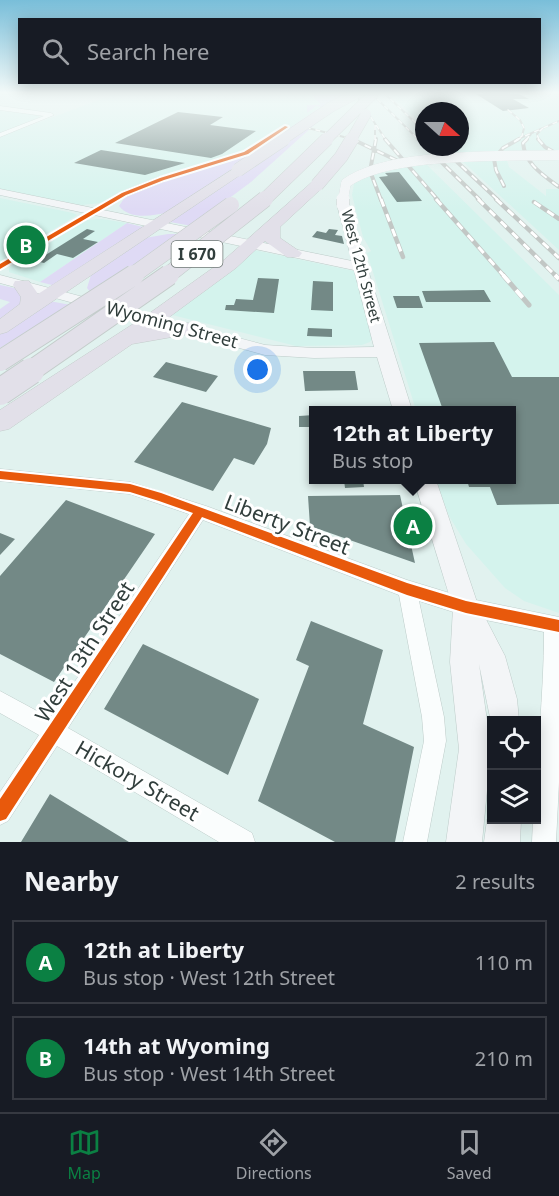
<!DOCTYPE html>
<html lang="en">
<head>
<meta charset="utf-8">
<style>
	:root { --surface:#171b24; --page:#242831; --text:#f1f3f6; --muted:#9ea1a6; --line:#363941; --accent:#0b8043 }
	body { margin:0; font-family:"Noto Sans",sans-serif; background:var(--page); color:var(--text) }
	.controls { position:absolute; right:18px; bottom:18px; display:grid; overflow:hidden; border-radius:0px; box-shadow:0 3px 15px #0003 }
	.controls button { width:54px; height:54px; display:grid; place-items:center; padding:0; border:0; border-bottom:2px solid var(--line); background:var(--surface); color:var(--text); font:30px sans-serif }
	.compass { position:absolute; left:415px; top:102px; width:54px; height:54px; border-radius:50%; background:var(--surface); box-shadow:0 3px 15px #0003; rotate:111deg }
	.you { position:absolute; left:258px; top:370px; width:21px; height:21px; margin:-15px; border:4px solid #fff; border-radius:50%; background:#1a73e8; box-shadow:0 0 0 9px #1a73e833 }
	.badge { display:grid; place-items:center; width:39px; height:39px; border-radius:50%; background:var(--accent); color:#fff; font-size:20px; font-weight:700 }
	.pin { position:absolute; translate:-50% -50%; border:3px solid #fff; box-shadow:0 2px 6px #0006 }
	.popup { position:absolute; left:309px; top:406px; width:207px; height:78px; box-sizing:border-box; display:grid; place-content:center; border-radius:0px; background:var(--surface); filter:drop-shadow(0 2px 4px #0005); font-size:20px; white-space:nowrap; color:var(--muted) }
	.popup b { font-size:22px; color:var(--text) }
	.popup::after { content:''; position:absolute; left:50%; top:100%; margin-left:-12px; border:12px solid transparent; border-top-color:var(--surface) }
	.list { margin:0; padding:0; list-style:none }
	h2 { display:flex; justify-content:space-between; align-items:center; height:78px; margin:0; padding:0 24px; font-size:26px }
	h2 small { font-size:20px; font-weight:400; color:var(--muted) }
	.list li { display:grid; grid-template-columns:39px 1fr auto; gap:18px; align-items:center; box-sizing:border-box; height:84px; margin:0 12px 12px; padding:0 12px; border:2px solid var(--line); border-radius:0px }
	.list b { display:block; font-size:22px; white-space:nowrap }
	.list p { margin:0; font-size:20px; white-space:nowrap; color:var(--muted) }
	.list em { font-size:20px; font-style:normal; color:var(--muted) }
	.icon { flex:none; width:33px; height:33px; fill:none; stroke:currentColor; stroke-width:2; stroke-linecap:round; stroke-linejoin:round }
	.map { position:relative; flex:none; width:559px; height:842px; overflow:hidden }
	.search { position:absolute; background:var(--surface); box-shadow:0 3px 15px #0003; left:18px; right:18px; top:18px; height:66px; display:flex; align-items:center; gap:15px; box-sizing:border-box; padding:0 21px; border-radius:0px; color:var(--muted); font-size:22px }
	.sheet { height:270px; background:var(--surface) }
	nav { display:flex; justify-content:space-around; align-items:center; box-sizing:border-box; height:84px; border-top:2px solid var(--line); background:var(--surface); font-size:16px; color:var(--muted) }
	nav a { display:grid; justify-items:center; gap:3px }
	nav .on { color:var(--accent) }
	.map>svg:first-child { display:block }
	.built { fill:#d4f3ed }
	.green { fill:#dfdaf5 }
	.building { fill:#738986 }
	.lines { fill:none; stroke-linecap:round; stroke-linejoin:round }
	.street-casing { stroke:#bdccc9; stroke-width:1 }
	.secondary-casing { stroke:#bdccc9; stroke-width:1 }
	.highway-casing { stroke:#c4cccb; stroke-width:1 }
	.street { fill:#fafdfd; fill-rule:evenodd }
	.secondary { fill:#f3f5f7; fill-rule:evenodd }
	.highway { fill:#e2e0e9; fill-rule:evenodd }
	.rail-far3-casing { stroke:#c2c7c5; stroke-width:2 }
	.rail-far2-casing { stroke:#c2c7c5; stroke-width:4 }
	.rail-far1-casing { stroke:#c2c7c5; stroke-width:4.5 }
	.rail-casing { stroke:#c2c7c5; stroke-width:5 }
	.rail-far3 { stroke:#fff; stroke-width:1.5; stroke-dasharray:5; stroke-linecap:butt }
	.rail-far2 { stroke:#fff; stroke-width:2; stroke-dasharray:7; stroke-linecap:butt }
	.rail-far1 { stroke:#fff; stroke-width:3; stroke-dasharray:8; stroke-linecap:butt }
	.rail { stroke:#fff; stroke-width:4; stroke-dasharray:10; stroke-linecap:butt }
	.secondary-bridge-far1-casing { stroke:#bdccc9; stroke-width:10; stroke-linecap:butt }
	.secondary-bridge-casing { stroke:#bdccc9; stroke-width:14; stroke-linecap:butt }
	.highway-bridge-far4-casing { stroke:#c4cccb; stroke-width:11; stroke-linecap:butt }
	.highway-bridge-far3-casing { stroke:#c4cccb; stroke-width:14; stroke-linecap:butt }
	.highway-bridge-far2-casing { stroke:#c4cccb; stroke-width:17; stroke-linecap:butt }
	.highway-bridge-far1-casing { stroke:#c4cccb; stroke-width:22; stroke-linecap:butt }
	.highway-bridge-casing { stroke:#c4cccb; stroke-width:28; stroke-linecap:butt }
	.secondary-bridge-far1 { stroke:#f3f5f7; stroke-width:10 }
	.secondary-bridge { stroke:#f3f5f7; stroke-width:13 }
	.highway-bridge-far4 { stroke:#e2e0e9; stroke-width:10 }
	.highway-bridge-far3 { stroke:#e2e0e9; stroke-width:13 }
	.highway-bridge-far2 { stroke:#e2e0e9; stroke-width:16 }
	.highway-bridge-far1 { stroke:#e2e0e9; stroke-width:20 }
	.highway-bridge { stroke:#e2e0e9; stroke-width:26 }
	.cycleway-casing { stroke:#fff; stroke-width:4 }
	.cycleway { fill:#e8590c; fill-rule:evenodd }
	.labels { text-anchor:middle; stroke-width:6; stroke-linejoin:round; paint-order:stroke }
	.far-street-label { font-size:15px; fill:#313e3c; stroke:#fff }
	.shield { fill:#fff; stroke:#6f7876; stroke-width:1.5 }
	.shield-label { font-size:16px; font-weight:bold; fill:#313e3c }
	.street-label { font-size:18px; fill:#313e3c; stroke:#fff }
	.near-street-label { font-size:21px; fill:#313e3c; stroke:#fff }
</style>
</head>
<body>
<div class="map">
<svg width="559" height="842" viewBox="0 0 559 842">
	<rect width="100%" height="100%" fill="#e1f2ef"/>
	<!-- built -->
	<path class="built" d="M120 92H342L291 127 284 126 238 154 146 182 102 203 81 205 0 189V137Z
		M400 92H559V154L506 157 509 167 546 196V189H559V250L447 147H460V111H424V126L392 96Z
		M0 111 37 115 40 117 0 133Z
		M427 165 559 295V613L524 601 505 588 466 544 449 516 436 480H512V410H416L367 253 371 251 363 237 352 195 354 184 358 180 386 169Z
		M0 198 73 213 77 215 0 262Z
		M102 219 127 223 40 282 9 272V268L87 220Z
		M254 250 354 271 373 337 370 342 362 345 296 346 172 315Z"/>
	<!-- green -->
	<path class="green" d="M348 92 169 212C153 216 130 220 119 206L125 197 162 181 226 163 255 151 321 107 316 106 307 113V105H321L312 95Z
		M322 118 251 182 192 226 170 222Z
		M127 223 147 228 56 286 40 282Z
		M168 234H180L91 293 87 288 91 275 145 238Z
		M0 285 19 289 23 303 0 323V309L10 302 0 299Z
		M49 301 71 305 0 348V333Z"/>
	<!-- building -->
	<path class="building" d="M481 92 519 94 529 99H513L529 108 503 111 476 94H484Z
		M178 112 223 117 210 125 256 131 222 154 211 158 115 143Z
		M101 150 185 163 145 175 74 163Z
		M399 172 422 201 397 202 379 177 388 176 385 173Z
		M87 229 95 231 83 239 98 242 73 258 57 254 44 263 36 261Z
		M329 229 338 230 335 235 342 236 344 244 312 237 317 231 326 233Z
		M258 278 279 279 274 313 225 310 226 305H234L236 299 253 300Z
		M313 281 333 282V311L311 310Z
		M484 290 491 302H426L422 291Z
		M393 296H419L423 308H397Z
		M308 328 332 329V337L307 336Z
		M494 342 512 377H559V504L497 505 490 487H469L467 480H512V410H443L419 343Z
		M166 362 218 376 206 392 153 377Z
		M303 371H355L358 390 305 391Z
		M182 402 271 428 267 444 254 465 234 458 213 491 134 462Z
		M314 415V427H299V416Z
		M344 480H363L364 487 345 488Z
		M400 495 415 563 310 526 308 496Z
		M66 500 155 534 54 682 0 654V576Z
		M0 533 15 539 0 555Z
		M311 621 383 650 363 724 414 747 395 842H335L258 801 309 666 296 660Z
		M143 644 259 699 228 775 104 709Z
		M50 794 129 842H21Z"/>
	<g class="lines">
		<defs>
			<path id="street" d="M0 106 51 113 54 115 0 137V133L44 116 0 110Z
				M286 125 288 128 248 154 165 181 127 196 0 270V263L121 192 159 177 244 152Z
				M0 469 130 482 206 506 407 580 466 598 559 617V782L556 842H532L533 820H536C536 757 544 695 544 632L466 616 419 601 444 717 446 741 427 842H403L424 741 422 717 399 595 203 520 68 728 252 833 255 842H219L57 746 8 821 0 825V792L39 735 0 713V691L50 718 189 514 130 494 0 481Z"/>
			<path id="secondary" d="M0 189 352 261 337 205 339 203H347L412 410H393L377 357 314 358 265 355 0 283V275L265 345 314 348 374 347 354 270 0 195Z
				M414 480H436L477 602 505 656 517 699 519 720H492V727L479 664 491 749 482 842H446L459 749 450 662 453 608Z
				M492 808V820H521L520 842H484L487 820Z"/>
			<path id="highway" d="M238 166 244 170 243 173 7 332 0 334V319L20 304 21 297 13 285 15 281H29L38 294Z
				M317 181 324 185 322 188 280 227V238L302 253 299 257H287L265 241 236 268 157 326 188 323 195 325 198 329 195 333 132 344 9 429 0 431V410L147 315 224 260 312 182Z"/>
		</defs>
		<!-- street casing -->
		<use href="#street" class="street-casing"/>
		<!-- secondary casing -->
		<use href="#secondary" class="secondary-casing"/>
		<!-- highway casing -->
		<use href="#highway" class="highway-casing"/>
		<!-- street -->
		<use href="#street" class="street"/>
		<!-- secondary -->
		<use href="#secondary" class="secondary"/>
		<!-- highway -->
		<use href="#highway" class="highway"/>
		<defs>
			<path id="rail-far3" d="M354 92 386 140
				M370 92 419 140
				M383 92 424 131
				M508 110 520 120 524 128 522 136 517 140
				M296 125 356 140
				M375 125V140
				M516 140 559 121
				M526 140 531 134
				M539 140 537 134 543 128"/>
			<path id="rail-far2" d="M352 139 398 161
				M376 139 370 171 381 200
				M385 139 438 200
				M418 139 424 145
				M527 139 523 143C525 164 543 175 559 187
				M538 139 545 147 559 155
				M426 147 480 200
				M441 147 498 200
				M504 186 496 170 494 159 503 148 519 139"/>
			<path id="rail-far1" d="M381 199 403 257
				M436 199 504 276
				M478 199 556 276
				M496 199 559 258
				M534 202 559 219"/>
			<path id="rail" d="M503 275 529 305
				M555 275 559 279"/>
		</defs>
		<!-- rail-far3 casing -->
		<use href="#rail-far3" class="rail-far3-casing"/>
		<!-- rail-far2 casing -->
		<use href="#rail-far2" class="rail-far2-casing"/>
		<!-- rail-far1 casing -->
		<use href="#rail-far1" class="rail-far1-casing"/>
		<!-- rail casing -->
		<use href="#rail" class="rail-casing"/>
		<!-- rail-far3 -->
		<use href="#rail-far3" class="rail-far3"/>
		<!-- rail-far2 -->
		<use href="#rail-far2" class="rail-far2"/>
		<!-- rail-far1 -->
		<use href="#rail-far1" class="rail-far1"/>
		<!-- rail -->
		<use href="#rail" class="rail"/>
		<defs>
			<path id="secondary-bridge-far1" d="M343 200 346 183C390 151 504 157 559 155"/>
			<path id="secondary-bridge" d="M343 199V205"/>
			<path id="highway-bridge-far4" d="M282 140 331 107 359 92
				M326 140 375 92
				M351 140 366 114"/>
			<path id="highway-bridge-far3" d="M238 170 284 139
				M317 185 341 157 352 139
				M264 200 327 139"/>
			<path id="highway-bridge-far2" d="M132 276 231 205
				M167 276 265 199"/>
			<path id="highway-bridge-far1" d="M0 361 134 275
				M28 373 169 275"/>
			<path id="highway-bridge" d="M0 392 31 371"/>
		</defs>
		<!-- secondary-bridge-far1 casing -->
		<use href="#secondary-bridge-far1" class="secondary-bridge-far1-casing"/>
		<!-- secondary-bridge casing -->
		<use href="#secondary-bridge" class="secondary-bridge-casing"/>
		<!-- highway-bridge-far4 casing -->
		<use href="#highway-bridge-far4" class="highway-bridge-far4-casing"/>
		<!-- highway-bridge-far3 casing -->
		<use href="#highway-bridge-far3" class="highway-bridge-far3-casing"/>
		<!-- highway-bridge-far2 casing -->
		<use href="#highway-bridge-far2" class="highway-bridge-far2-casing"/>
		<!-- highway-bridge-far1 casing -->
		<use href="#highway-bridge-far1" class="highway-bridge-far1-casing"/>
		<!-- highway-bridge casing -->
		<use href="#highway-bridge" class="highway-bridge-casing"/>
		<!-- secondary-bridge-far1 -->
		<use href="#secondary-bridge-far1" class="secondary-bridge-far1"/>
		<!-- secondary-bridge -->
		<use href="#secondary-bridge" class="secondary-bridge"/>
		<!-- highway-bridge-far4 -->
		<use href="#highway-bridge-far4" class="highway-bridge-far4"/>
		<!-- highway-bridge-far3 -->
		<use href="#highway-bridge-far3" class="highway-bridge-far3"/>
		<!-- highway-bridge-far2 -->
		<use href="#highway-bridge-far2" class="highway-bridge-far2"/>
		<!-- highway-bridge-far1 -->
		<use href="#highway-bridge-far1" class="highway-bridge-far1"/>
		<!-- highway-bridge -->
		<use href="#highway-bridge" class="highway-bridge"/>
		<defs>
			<path id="cycleway" d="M285 126 288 127 248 154 164 180 126 195 0 269V264L122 193 160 178 244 152Z
				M0 471 130 484 161 493 407 583 466 601 559 620V632L466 613 407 595 202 517 6 819 0 821V799L193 513 159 501 130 492 0 479Z"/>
		</defs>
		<!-- cycleway casing -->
		<use href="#cycleway" class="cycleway-casing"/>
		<!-- cycleway -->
		<use href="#cycleway" class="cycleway"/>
	</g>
	<!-- sky -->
	<linearGradient id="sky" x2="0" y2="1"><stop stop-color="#79bed9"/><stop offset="0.44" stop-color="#f2f9f8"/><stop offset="1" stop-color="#f2f9f8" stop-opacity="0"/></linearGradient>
	<rect width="559" height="210" fill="url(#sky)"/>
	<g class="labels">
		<!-- far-street labels -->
		<g class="far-street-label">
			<text transform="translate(361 266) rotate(75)" y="5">West 12th Street</text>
		</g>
		<!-- shield labels -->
		<rect class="shield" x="171.5" y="241" width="51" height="26" rx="4.5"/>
		<g class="shield-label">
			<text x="197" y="260">I 670</text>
		</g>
		<!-- street labels -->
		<g class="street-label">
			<text transform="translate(172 325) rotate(15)" y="6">Wyoming Street</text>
		</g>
		<!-- near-street labels -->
		<g class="near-street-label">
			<text transform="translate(287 525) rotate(21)" y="7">Liberty Street</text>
			<text transform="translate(85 652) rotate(-57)" y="7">West 13th Street</text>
			<text transform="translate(137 781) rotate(30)" y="7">Hickory Street</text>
		</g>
	</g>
</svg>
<div class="controls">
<button><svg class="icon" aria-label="locate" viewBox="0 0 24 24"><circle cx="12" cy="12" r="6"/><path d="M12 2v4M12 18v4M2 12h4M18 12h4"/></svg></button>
<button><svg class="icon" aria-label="layers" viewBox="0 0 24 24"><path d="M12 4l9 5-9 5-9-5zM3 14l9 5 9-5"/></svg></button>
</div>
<svg class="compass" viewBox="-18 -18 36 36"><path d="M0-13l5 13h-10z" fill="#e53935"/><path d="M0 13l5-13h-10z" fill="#9ea1a6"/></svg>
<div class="you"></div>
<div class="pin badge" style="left:413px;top:526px">A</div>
<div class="popup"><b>12th at Liberty</b>Bus stop</div>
<div class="pin badge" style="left:26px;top:245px">B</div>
<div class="search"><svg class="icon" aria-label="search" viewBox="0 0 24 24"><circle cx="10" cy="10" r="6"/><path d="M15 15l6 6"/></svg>Search here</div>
</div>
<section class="sheet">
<h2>Nearby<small>2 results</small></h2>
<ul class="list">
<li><span class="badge">A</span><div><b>12th at Liberty</b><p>Bus stop · West 12th Street</p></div><em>110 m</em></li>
<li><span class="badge">B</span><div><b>14th at Wyoming</b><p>Bus stop · West 14th Street</p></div><em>210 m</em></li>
</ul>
</section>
<nav>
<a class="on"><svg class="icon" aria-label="map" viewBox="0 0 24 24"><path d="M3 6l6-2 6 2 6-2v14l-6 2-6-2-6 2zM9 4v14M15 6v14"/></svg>Map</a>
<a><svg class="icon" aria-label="directions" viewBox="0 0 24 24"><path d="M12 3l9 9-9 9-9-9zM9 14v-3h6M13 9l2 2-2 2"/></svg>Directions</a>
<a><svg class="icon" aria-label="saved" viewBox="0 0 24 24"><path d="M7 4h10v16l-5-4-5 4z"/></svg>Saved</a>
</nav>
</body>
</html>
